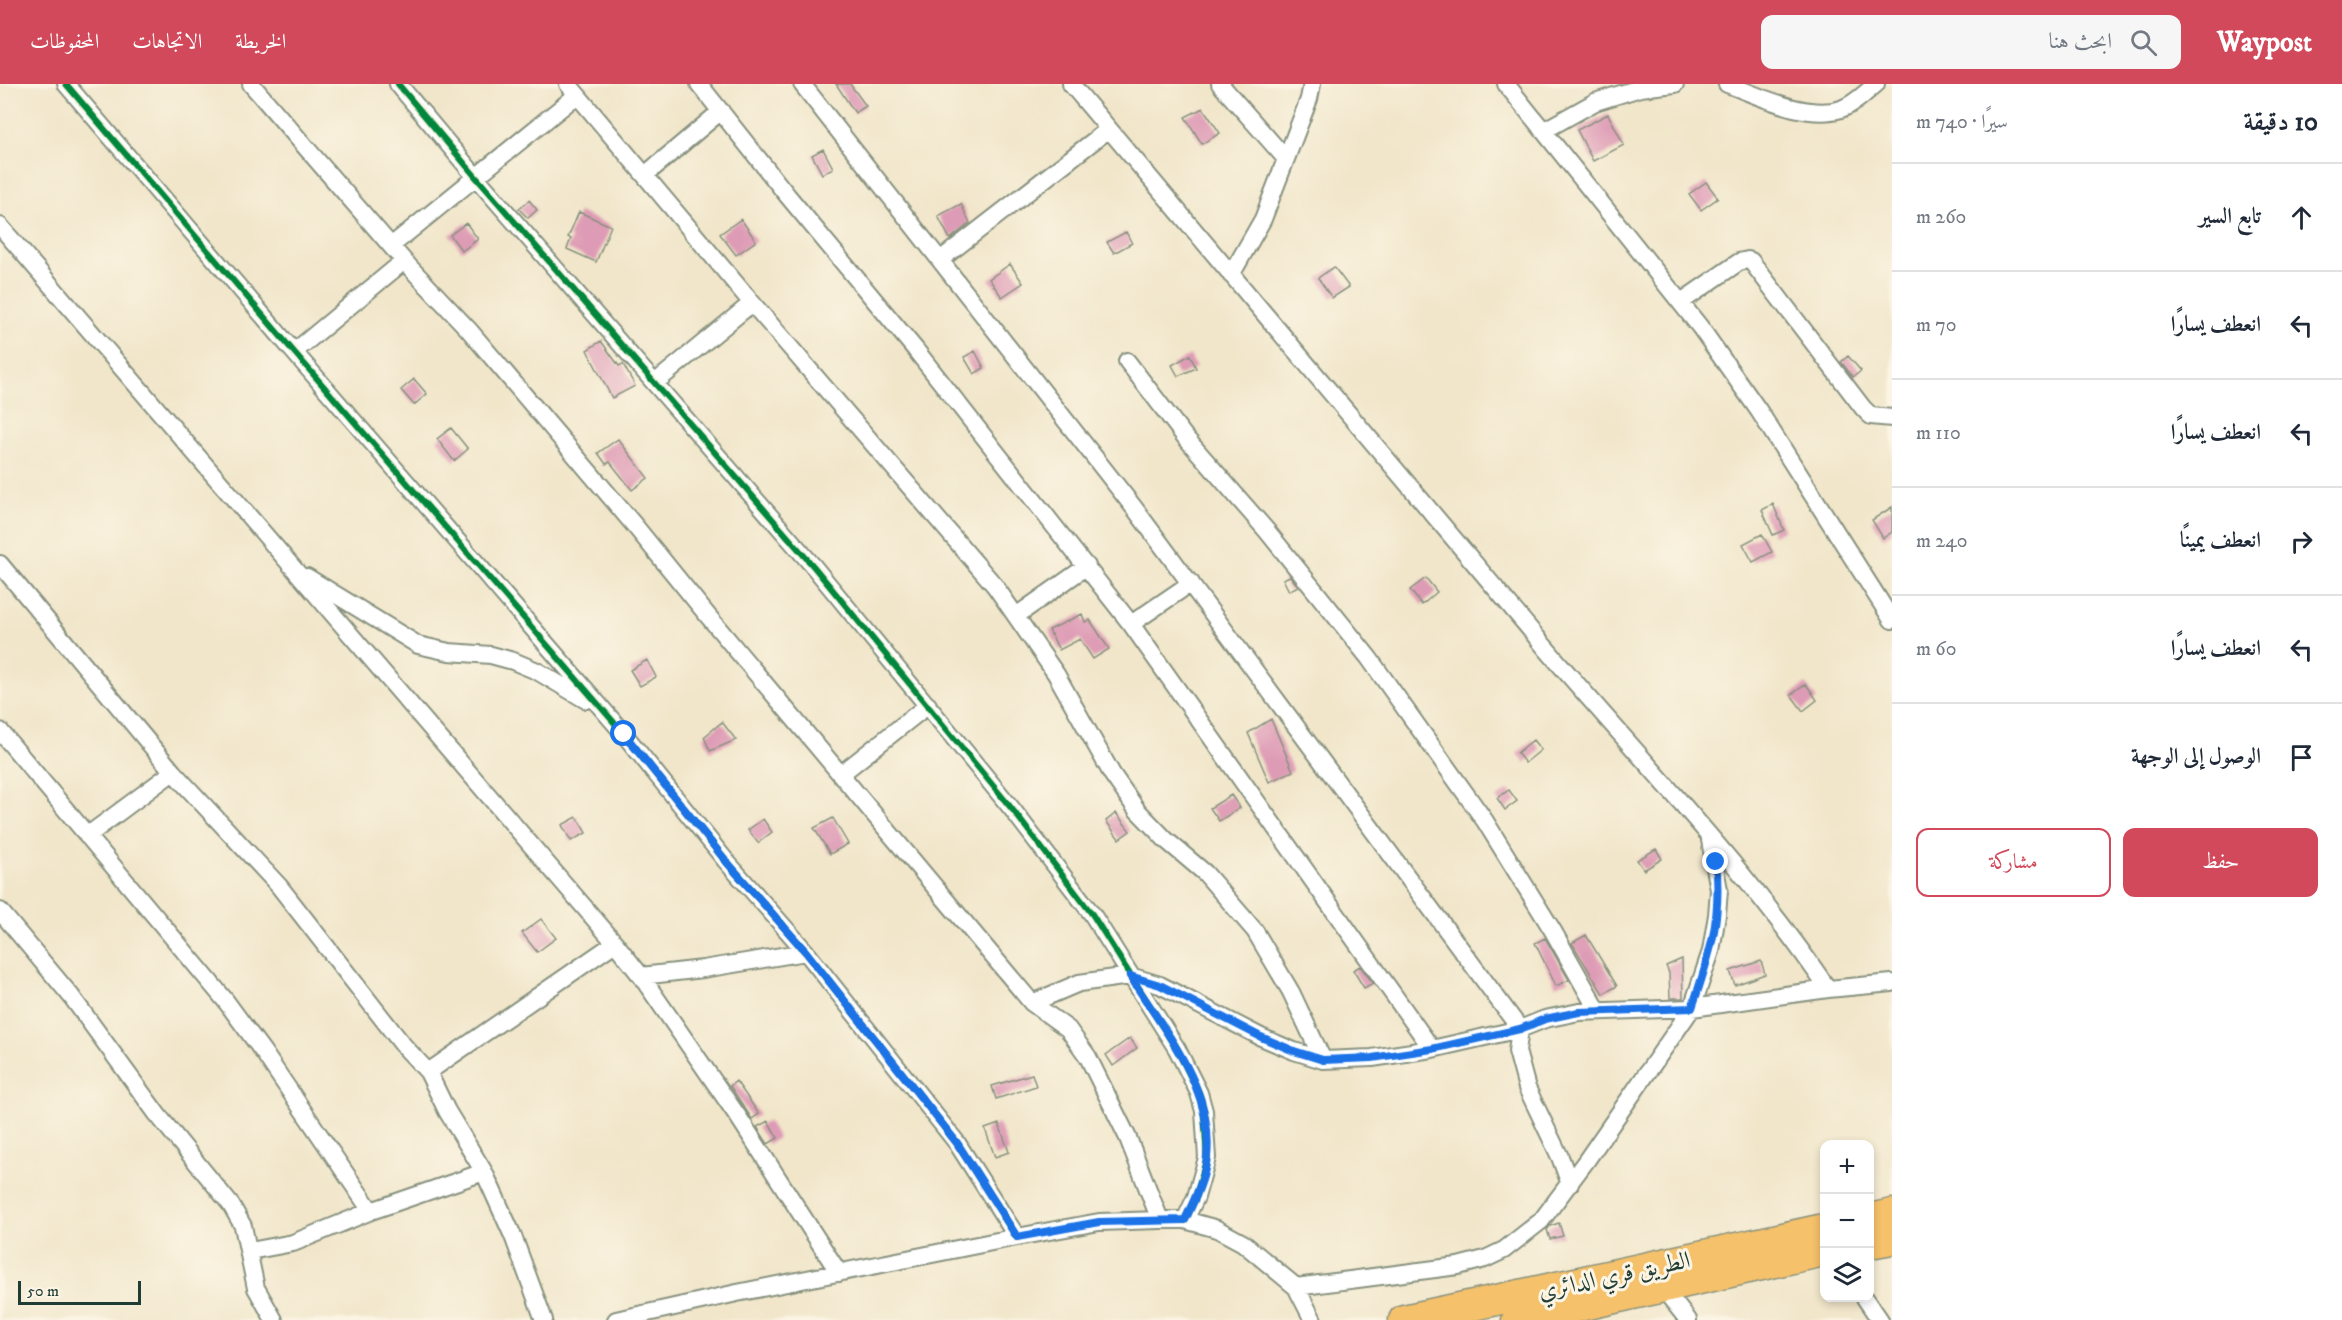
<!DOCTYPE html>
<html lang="ar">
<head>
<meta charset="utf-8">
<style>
	:root { --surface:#fff; --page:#f6f6f7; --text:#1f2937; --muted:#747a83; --line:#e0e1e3; --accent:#d1495b }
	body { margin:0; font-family:"IM FELL DW Pica",Amiri,serif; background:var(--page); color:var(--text); direction:rtl }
	.controls { position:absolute; right:18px; bottom:18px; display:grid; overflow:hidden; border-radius:12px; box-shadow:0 3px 9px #0003 }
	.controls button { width:54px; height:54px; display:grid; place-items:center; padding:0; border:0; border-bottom:2px solid var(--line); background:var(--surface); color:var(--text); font:30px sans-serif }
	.scale { position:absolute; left:18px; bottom:15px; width:123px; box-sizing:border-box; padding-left:6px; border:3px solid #1f3d34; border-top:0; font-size:16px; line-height:21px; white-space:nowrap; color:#1f3d34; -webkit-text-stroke:4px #fcf5e5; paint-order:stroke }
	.stop { position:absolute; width:18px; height:18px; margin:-14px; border:4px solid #1a73e8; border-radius:50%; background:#fff }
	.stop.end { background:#1a73e8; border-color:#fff; box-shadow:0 2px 6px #0008 }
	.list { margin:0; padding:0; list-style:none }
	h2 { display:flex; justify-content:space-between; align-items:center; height:78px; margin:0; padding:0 24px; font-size:26px }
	h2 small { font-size:20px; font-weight:400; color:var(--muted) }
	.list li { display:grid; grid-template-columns:39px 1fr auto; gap:18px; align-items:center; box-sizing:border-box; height:108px; padding:0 24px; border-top:2px solid var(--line) }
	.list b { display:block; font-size:22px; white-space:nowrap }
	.list em { font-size:20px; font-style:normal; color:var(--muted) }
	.actions { display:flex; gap:12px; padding:18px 24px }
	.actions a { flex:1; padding:14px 0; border:2px solid var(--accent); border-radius:12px; text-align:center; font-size:21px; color:var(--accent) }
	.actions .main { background:var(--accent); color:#fff }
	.icon { flex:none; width:33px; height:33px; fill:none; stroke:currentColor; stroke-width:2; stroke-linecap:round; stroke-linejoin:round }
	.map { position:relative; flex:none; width:1892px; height:1236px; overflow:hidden; direction:ltr }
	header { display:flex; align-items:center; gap:36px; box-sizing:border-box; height:84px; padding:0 30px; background:var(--accent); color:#fff }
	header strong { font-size:28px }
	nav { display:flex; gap:33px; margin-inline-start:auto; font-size:21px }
	.search { width:420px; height:54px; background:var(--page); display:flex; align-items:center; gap:15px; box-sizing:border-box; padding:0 21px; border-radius:12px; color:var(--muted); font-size:22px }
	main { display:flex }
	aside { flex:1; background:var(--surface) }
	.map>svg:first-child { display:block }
	.building { fill:#de9bb5 }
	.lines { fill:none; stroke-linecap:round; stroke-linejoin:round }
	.street-casing { stroke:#88927f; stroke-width:20 }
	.highway-casing { stroke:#88927f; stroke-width:33 }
	.street { stroke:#fff; stroke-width:16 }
	.highway { stroke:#f5c16b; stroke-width:30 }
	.cycleway-casing { stroke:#fcf5e5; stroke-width:10 }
	.cycleway { stroke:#00873e; stroke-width:6 }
	.route { stroke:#1a73e8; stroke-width:8 }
	.labels { text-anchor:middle; stroke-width:6; stroke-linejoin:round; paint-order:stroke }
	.street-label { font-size:24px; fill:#1f3d34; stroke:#fcf5e5 }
</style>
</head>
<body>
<header>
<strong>Waypost</strong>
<div class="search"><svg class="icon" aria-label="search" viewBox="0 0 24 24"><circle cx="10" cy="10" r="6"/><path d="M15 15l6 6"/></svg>ابحث هنا</div>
<nav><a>الخريطة</a><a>الاتجاهات</a><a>المحفوظات</a></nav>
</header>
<main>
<aside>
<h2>10 دقيقة<small>سيرًا · 740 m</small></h2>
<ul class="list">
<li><svg class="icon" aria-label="ahead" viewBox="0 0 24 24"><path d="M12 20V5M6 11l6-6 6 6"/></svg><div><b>تابع السير</b></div><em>260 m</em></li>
<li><svg class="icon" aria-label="left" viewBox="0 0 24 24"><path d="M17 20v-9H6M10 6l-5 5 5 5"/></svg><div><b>انعطف يسارًا</b></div><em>70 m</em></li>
<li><svg class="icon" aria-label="left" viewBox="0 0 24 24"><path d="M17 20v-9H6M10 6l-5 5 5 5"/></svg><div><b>انعطف يسارًا</b></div><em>110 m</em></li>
<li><svg class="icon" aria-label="right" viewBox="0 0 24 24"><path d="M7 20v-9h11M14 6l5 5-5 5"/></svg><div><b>انعطف يمينًا</b></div><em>240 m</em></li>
<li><svg class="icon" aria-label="left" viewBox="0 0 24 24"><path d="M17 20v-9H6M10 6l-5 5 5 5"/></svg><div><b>انعطف يسارًا</b></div><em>60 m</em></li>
<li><svg class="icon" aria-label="arrive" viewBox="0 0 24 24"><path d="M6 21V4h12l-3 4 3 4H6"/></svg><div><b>الوصول إلى الوجهة</b></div></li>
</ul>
<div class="actions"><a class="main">حفظ</a><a>مشاركة</a></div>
</aside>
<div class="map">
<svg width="1892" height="1236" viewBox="0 0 1892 1236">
	<rect width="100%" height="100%" fill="#fcf5e5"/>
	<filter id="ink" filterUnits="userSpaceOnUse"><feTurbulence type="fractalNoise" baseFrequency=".0167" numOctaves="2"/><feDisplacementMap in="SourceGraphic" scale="12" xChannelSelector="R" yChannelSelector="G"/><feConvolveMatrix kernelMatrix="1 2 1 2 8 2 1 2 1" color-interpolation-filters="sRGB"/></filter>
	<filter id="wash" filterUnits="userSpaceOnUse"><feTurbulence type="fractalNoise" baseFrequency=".008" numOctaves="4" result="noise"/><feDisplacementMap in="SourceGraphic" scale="24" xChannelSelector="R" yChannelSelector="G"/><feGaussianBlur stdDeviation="1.35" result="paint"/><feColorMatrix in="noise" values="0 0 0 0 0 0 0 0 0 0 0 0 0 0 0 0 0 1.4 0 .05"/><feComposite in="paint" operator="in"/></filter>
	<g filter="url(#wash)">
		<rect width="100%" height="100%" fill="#f1e6ca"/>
		<g id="blocks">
			<!-- building -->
			<path class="building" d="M836 0H850L866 22 855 29Z
				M1203 24 1220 49 1202 60 1185 33Z
				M1608 30 1624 61 1593 77 1577 46Z
				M823 65 833 84 822 90 812 71Z
				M1706 98 1718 114 1701 126 1689 110Z
				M529 116 537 126 528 134 519 125Z
				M961 120 970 139 950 155 938 132Z
				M579 128 611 142 596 178 567 165 571 154 568 153Z
				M741 135 756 157 736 171 720 150Z
				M466 139 478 155 462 167 450 151Z
				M1126 148 1132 159 1114 169 1107 158Z
				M1010 180 1023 199 1002 213 989 195Z
				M1334 183 1349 203 1332 214 1318 194Z
				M601 257 619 282 623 280 635 302 612 314 587 266Z
				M975 267 984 284 974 290 964 273Z
				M1190 271 1196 284 1178 292 1172 281Z
				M1848 272 1861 287 1853 293 1841 278Z
				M414 295 427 310 414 321 401 306Z
				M451 344 468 365 454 377 437 355Z
				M618 355 648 394 632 406 610 378 606 380 598 369Z
				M1773 420 1784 446 1773 451 1762 426Z
				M1892 423V448L1883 454 1872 436Z
				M1762 450 1772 468 1753 478 1743 460Z
				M1290 492 1298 502 1289 507 1283 495Z
				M1426 494 1437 508 1422 521 1410 506Z
				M1082 530 1085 538 1090 536 1109 565 1093 575 1080 555 1059 566 1049 546Z
				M647 576 656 593 640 602 630 586Z
				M1806 600 1817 616 1803 627 1791 611Z
				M1271 635 1293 687 1269 698 1248 649Z
				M722 638 736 656 710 667 704 653Z
				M1533 656 1541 666 1525 679 1517 669Z
				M1509 706 1517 717 1505 726 1497 714Z
				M1231 711 1240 724 1219 737 1210 724Z
				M1116 729 1130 747 1119 755 1106 737Z
				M577 733 586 749 571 757 562 741Z
				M833 734 848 760 830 770 814 744Z
				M763 735 772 748 758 759 748 746Z
				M1656 765 1662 775 1644 786 1637 776Z
				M541 835 556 854 537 868 522 849Z
				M1586 851 1617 902 1603 910 1572 859Z
				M1545 854 1569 896 1556 902 1535 859Z
				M1682 875 1683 914H1670L1669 889 1666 882Z
				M1761 877 1765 890 1735 901 1730 887Z
				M1360 882 1373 899 1364 904 1353 886Z
				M1130 954 1137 964 1113 982 1106 971Z
				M1032 990 1036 1002 996 1015 992 1002Z
				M736 997 759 1030 752 1035 730 1002Z
				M768 1037 778 1054 768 1060 757 1043Z
				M999 1040 1009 1068 995 1073 985 1045Z
				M1559 1139 1563 1152 1550 1155 1547 1146 1550 1142Z"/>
		</g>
	</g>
	<g filter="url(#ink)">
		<use href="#blocks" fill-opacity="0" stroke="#88927f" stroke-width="1.5"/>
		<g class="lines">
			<defs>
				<path id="street" d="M66 0 294 268 624 650 726 777 806 868 957 1059 1017 1153
					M251 0 404 177 469 246 635 442 708 532 1032 919 1068 945 1088 973 1128 1054 1160 1136
					M398 0 475 92 814 483 1012 725 1092 830 1177 965 1199 1009 1204 1027 1207 1074 1196 1113 1185 1136
					M568 0 752 219 995 502 1056 590 1112 690 1137 726 1166 756 1205 789 1255 847 1291 908 1323 976
					M699 0 787 111 915 265 1131 540 1432 965
					M802 0 1135 425 1520 945 1517 967 1527 1004 1560 1073 1570 1100
					M1071 0C1230 187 1386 375 1544 562 1640 675 1744 781 1828 905
					M1220 0 1286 75
					M1506 0 1700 243 1759 327 1892 536
					M1727 0C1759 12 1807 36 1841 25 1855 20 1865 9 1876 0
					M1543 47 1595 18 1640 4 1675 0
					M645 91 721 27
					M0 142 615 859 641 892 703 885 806 868
					M391 162 577 11
					M940 176 1109 45
					M1231 191 1263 135 1309 15 1312 0
					M1681 218 1739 178 1748 176 1751 177 1863 324 1871 332 1892 334
					M294 268 404 177
					M1127 277 1185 353 1267 447 1369 574 1485 737 1553 847 1598 927
					M656 298 752 219
					M0 480 173 688 279 802 403 961 428 988 447 1027 484 1088 513 1152 544 1236
					M307 493 418 561 449 568 491 571 513 577 537 587 586 616
					M1016 532 1087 482
					M1131 540 1191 499
					M0 647 225 916 264 969 371 1127
					M841 690 928 621
					M87 752 173 688
					M0 827 71 912 157 1030 231 1121 243 1142 256 1204 274 1236
					M641 892 739 1034 839 1189
					M1032 919 1079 899 1130 892 1160 901 1261 953 1294 967 1323 976 1372 974 1432 965 1520 945 1545 935 1579 928 1692 924 1828 905 1892 899
					M428 988 615 859
					M250 1167 293 1159 371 1127 484 1088
					M1296 1203 1458 1182 1485 1175 1504 1166 1541 1137 1586 1077 1692 924 1711 867 1717 831 1719 806 1710 756
					M1662 1203 1688 1236
					M1865 1214 1880 1236
					M616 1236 737 1209 1017 1153 1099 1138 1160 1136H1185L1217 1145 1243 1159 1296 1203 1313 1236"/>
				<path id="highway" d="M1870 1135 1892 1130
					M1870 1159 1892 1155
					M1404 1236 1824 1145
					M1517 1236 1824 1167"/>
			</defs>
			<!-- street casing -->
			<use href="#street" class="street-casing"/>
			<!-- highway casing -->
			<use href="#highway" class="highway-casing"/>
			<!-- street -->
			<use href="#street" class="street"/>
			<!-- highway -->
			<use href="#highway" class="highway"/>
			<defs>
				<path id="cycleway" d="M66 0 294 268 624 650 726 777 806 868 957 1059 1017 1153
					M398 0 475 92 814 483 1012 725 1092 830 1177 965 1199 1009 1204 1027 1207 1074 1196 1113 1185 1136"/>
			</defs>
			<!-- cycleway casing -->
			<use href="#cycleway" class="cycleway-casing"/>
			<!-- cycleway -->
			<use href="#cycleway" class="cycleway"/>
		</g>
	</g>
	<g class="lines" filter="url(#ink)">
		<!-- route -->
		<path class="route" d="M624 650 726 777 806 868 957 1059 1017 1153 1099 1138 1185 1136C1192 1121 1200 1105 1204 1089 1223 1015 1166 950 1130 892L1160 901 1261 953 1294 967 1323 976 1372 974 1432 965 1520 945 1545 935 1579 928 1692 924C1710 871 1722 835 1716 778"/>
	</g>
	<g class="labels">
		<!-- street labels -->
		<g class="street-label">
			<text transform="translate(1614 1191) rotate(-12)" y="8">الطريق قري الدائري</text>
		</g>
	</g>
</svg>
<div class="controls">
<button>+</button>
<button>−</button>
<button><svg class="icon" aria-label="layers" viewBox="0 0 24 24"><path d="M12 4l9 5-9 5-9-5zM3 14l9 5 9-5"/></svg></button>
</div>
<div class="scale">50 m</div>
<div class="stop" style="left:624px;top:650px"></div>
<div class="stop end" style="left:1716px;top:778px"></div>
</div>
</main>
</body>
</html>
